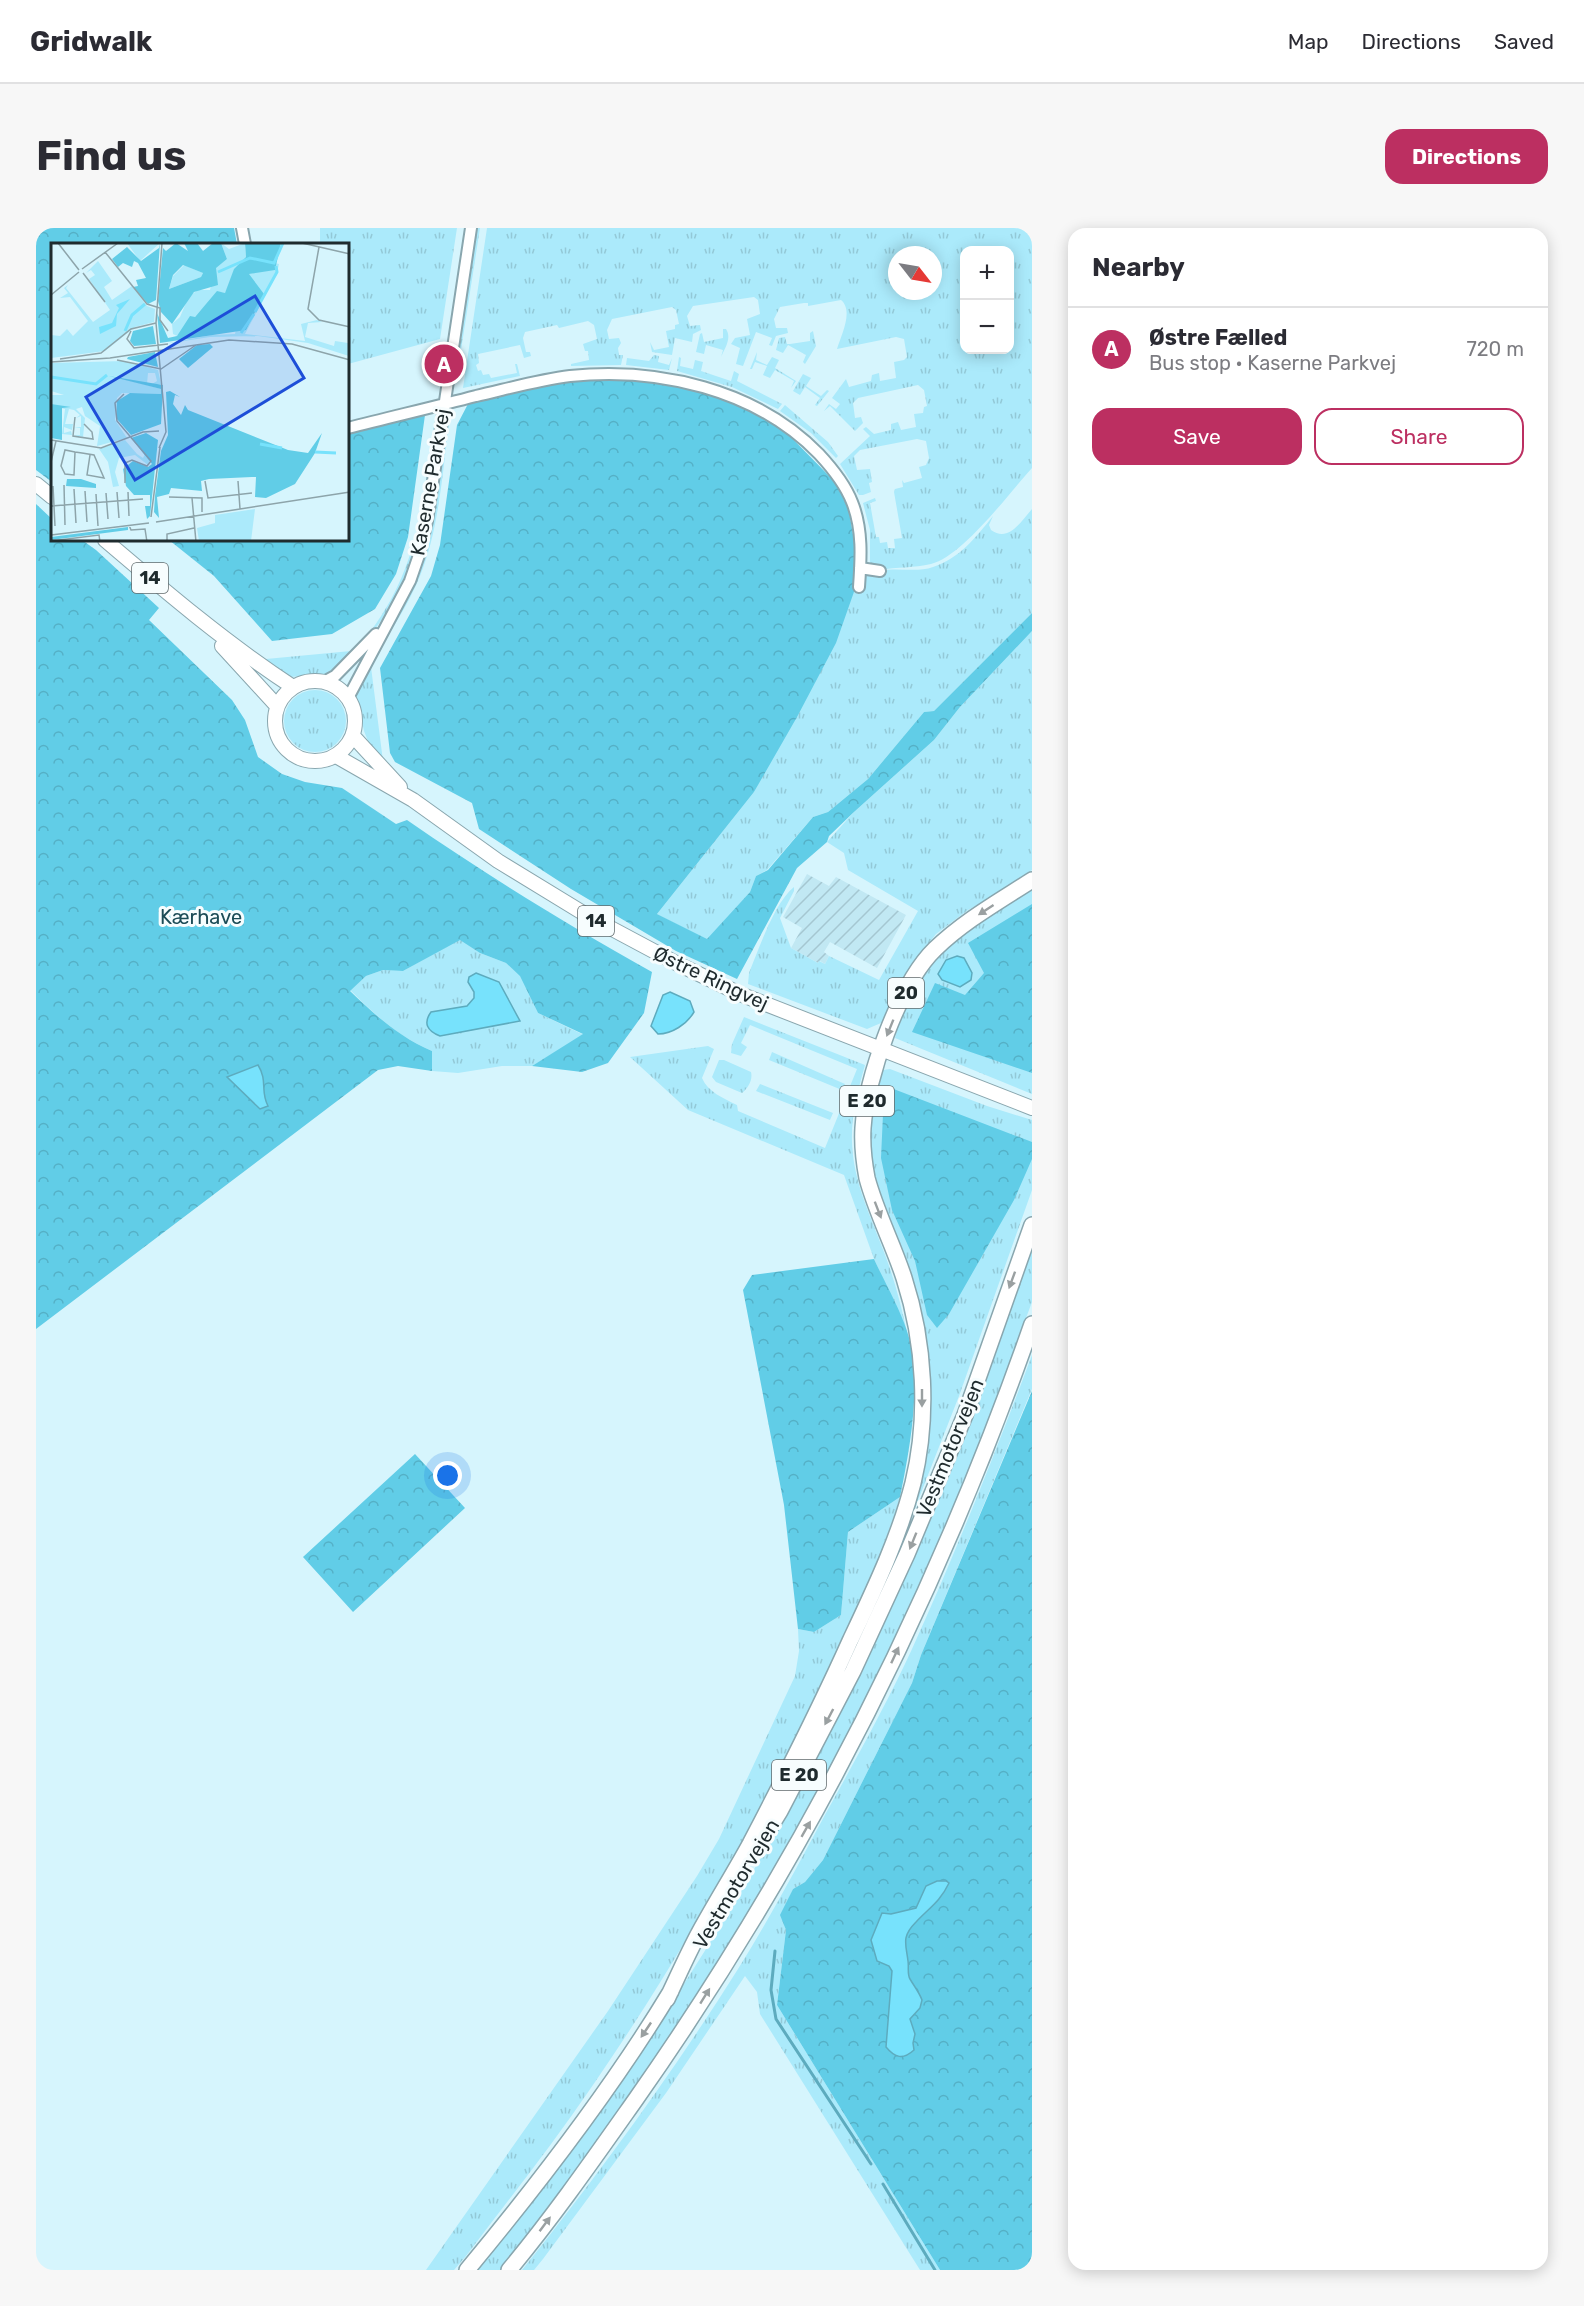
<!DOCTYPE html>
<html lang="en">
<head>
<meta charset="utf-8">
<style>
	:root { --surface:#fff; --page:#f7f7f7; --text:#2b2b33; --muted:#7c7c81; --line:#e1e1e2; --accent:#bc2f61 }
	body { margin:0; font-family:Rubik,sans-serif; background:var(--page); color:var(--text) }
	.controls { position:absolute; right:18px; top:18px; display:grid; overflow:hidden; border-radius:12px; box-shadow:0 3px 15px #0003 }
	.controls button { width:54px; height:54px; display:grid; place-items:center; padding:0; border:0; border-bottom:2px solid var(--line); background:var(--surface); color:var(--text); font:30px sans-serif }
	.compass { position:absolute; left:852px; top:18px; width:54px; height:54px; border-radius:50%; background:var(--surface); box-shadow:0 3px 15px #0003; rotate:121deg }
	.you { position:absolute; left:412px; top:1248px; width:21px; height:21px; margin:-15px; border:4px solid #fff; border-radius:50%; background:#1a73e8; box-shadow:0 0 0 9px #1a73e833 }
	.badge { display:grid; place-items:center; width:39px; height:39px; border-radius:50%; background:var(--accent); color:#fff; font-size:20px; font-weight:700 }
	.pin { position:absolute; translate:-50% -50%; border:3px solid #fff; box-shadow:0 2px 6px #0006 }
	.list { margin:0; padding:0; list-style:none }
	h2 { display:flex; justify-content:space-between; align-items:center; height:78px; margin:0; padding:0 24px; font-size:26px }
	h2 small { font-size:20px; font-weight:400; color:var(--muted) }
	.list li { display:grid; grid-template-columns:39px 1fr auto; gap:18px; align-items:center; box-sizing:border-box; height:84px; padding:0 24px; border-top:2px solid var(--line) }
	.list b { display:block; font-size:22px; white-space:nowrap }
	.list p { margin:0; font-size:20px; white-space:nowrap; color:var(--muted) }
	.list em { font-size:20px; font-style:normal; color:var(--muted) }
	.actions { display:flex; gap:12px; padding:18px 24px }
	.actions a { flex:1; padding:14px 0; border:2px solid var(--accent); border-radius:18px; text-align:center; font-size:21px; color:var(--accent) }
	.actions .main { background:var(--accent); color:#fff }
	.map { position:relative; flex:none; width:996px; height:2042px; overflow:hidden; border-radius:18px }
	header { display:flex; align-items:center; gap:36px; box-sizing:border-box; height:84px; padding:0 30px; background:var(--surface); border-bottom:2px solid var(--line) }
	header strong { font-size:28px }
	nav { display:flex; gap:33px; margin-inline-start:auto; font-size:21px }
	.intro { display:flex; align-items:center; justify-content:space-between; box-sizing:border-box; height:144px; padding:0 36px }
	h1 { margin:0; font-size:42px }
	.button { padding:15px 27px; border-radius:18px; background:var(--accent); color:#fff; font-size:21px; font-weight:700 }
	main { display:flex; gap:36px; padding:0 36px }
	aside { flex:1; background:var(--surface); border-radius:18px; box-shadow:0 3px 15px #0003 }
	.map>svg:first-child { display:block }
	.industrial { fill:url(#industrial-furrows) }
	.grass { fill:url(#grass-tufts); fill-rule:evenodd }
	.forest { fill:url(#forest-crowns) }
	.water { fill:#77e2fc; stroke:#5dabbe; stroke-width:1.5 }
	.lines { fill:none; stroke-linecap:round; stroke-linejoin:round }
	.stream { stroke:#5dabbe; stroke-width:3 }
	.minor-casing { stroke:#89a6ae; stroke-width:14 }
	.major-casing { stroke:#89a6ae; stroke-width:16 }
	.highway-casing { stroke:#89a6ae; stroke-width:18 }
	.minor { stroke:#fff; stroke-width:10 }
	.major { stroke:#fff; stroke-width:14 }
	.highway { stroke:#fff; stroke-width:15 }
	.oneway { fill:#9aa0a1 }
	.labels { text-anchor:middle; stroke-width:6; stroke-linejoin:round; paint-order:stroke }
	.shield { fill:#f7fdfe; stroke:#606a6c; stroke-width:1.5 }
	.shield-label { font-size:18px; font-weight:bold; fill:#1f2b2e }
	.street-label { font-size:20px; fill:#1f2b2e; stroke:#f7fdfe }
	.park-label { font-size:20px; fill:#1c4c57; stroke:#f7fdfe }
	.inset-river { fill:none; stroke:#77e2fc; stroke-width:3 }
	.inset-road { fill:none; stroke:#8da4aa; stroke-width:1.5 }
	.view { fill:#1d4ed8; fill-opacity:0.15; stroke:#1d4ed8; stroke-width:3 }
	.inset-edge { fill:none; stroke:#1f2b2e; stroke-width:3 }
</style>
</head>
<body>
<header>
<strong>Gridwalk</strong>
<nav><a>Map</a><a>Directions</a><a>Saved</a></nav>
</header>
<div class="intro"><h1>Find us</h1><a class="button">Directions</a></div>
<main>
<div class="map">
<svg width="996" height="2042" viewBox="0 0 996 2042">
	<defs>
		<pattern id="industrial-furrows" width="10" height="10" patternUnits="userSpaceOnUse" patternTransform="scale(1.5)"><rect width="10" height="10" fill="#c1e8f3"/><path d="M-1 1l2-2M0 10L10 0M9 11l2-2" fill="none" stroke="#a5c7d1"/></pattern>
		<pattern id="grass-tufts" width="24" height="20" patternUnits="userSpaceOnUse" patternTransform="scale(1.5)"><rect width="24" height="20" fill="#abeafb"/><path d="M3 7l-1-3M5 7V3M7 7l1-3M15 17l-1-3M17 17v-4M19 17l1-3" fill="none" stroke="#93c9d7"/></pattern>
		<pattern id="forest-crowns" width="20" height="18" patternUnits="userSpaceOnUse" patternTransform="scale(1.5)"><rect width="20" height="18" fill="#61cde7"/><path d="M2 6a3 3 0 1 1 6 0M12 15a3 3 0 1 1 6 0" fill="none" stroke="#54b0c6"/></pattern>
	</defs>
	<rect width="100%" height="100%" fill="#d6f5fd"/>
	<!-- industrial -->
	<path class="industrial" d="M771 646 793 658 800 649 870 687 841 740 794 714 788 724 793 728 789 736 784 733 782 735 755 720 766 700 747 689Z"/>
	<!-- grass -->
	<path class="grass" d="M284 0H421L404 111 312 136V16H284Z
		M441 0H444L425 122H423Z
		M451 0H996V240C973 265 927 328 895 336 878 340 861 339 844 342V337L834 335V302L827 275 839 270 840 273 834 275 840 309H843L844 315 851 314 852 320H859L858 311 866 310 858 264 859 261 867 259 866 252 868 255 886 250 883 239 890 237 893 230 890 213 881 211 824 222 818 228 821 242 834 241 836 254 833 255 835 264 827 267H823L804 236 834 208 827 201 830 199 838 206 855 202V196L862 194 865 202 880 199 878 186 887 185 888 179 891 178 888 162 882 157 822 170 817 175 819 190 825 189 827 195 819 203 794 178 788 183 793 176 800 181 804 176 796 170 810 151 813 159 835 153 836 147 843 145 844 153 860 150 858 134 868 132 871 129 868 111 860 109 801 121C805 107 818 83 805 72L772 78V75H768L744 79 738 91 740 100H751L752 105 740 108 736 118 733 117 736 110 720 104 707 138 700 136 704 120 695 116 699 110 714 107 711 91 724 86 722 72 718 69 657 78 651 88 654 98 664 97 665 102 657 106 656 114 639 110 636 127 616 124 614 114 618 122 633 119 630 103 639 101V97L643 96 640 82 636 79 576 91 571 102 573 111 583 110 585 115 582 120 583 127H587L585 137 535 138V136L553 132 552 123H549L547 116 561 111 558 97 552 93 523 100 521 97 489 104 487 110 490 124H494L495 128 488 130 484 117 442 126 443 135 440 137 442 143 445 142 447 147 453 146 455 150 481 145 479 136H481L484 148 427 160ZM928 22H974V122H928ZM861 27H897V63H861Z
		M687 101H690C696 110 689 120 685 129L687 122 670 117 668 126 660 124 664 106 666 105 668 114 687 110Z
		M777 103 780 118 769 136 767 134 770 127 752 117 747 125 740 122 743 110 749 109 751 116H754L774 113V105Z
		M721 124 720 132 731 137 736 129 743 132 739 140 760 153 755 160 758 153 739 142 734 150 727 147 731 138 719 134 716 141H714Z
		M618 127 623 128 622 134 633 137 636 130 633 142 590 137 591 130 613 133Z
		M643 129 645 130 644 138 657 141 659 132 667 134 665 143 695 153 698 143 703 146 701 153 746 176 742 181 696 159 641 143Z
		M767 146 775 150 770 158 785 168 791 162 793 163 781 178 779 177 784 170 769 159 764 167 757 163Z
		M749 177 792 214 802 228 800 230 775 205 744 183Z
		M398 196H401C389 272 386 343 336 405L334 404C384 337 386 275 398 196Z
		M411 197H413C406 247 403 301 384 348 372 378 353 405 337 433L335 432 371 371 388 330Z
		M996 281V385L898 483 888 484 832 551 792 584 777 589 731 642 720 648 714 664 671 712 621 686 718 564 819 361C823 357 827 350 832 347 850 336 878 346 897 339 923 331 940 309 957 288L953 297 955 302C973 315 985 293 996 281Z
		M996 403V642L963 665 932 682 900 706 885 725 860 768 851 789 845 795 831 801 712 756 713 745C723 721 738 675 758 659V663L744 690 755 720 782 735 783 733 789 736 793 728 843 752 882 683 812 642 808 625 791 614 818 584 898 512 924 479Z
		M315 423 318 425 302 441 289 446 254 449 227 434 230 431Z
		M333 436 335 439 347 533 334 518 328 503 321 470 320 463Z
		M248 493a31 31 0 1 1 62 0a31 31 0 1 1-62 0Z
		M996 658V866L859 810C866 778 889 733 916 712 941 692 970 676 996 658Z
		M424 711 444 725 470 735 485 748 502 785 548 807 496 838H466L422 845 396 843V823C363 809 339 787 314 762L330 748 347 742 367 743Z
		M708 789 829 837C822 862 815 888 816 914 817 953 835 989 848 1024 858 1050 865 1077 871 1104L838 1031 808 947 652 882 594 829 672 818 678 821 666 850C672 864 687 870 701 877L702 883 789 920 821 841 714 797 705 815 711 819 705 828 695 825 696 816Z
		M736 824 809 856 806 862 733 832Z
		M683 832H688L715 844C717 852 712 860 706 865L680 854 676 849Z
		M854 841 951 878 996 892V962L923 1168 870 1303 866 1302 891 1186 852 994 832 928 835 877 847 842Z
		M724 856 797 885 794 892 720 863Z
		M996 1019V1074L934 1240 846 1442 802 1530 686 1730 567 1908 464 2042H440C487 1987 530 1928 572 1869 711 1672 827 1458 918 1234 946 1163 971 1091 996 1019Z
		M996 1127V1161L885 1427 876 1455 787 1632 769 1654 757 1661 745 1687 750 1702 741 1777 904 2042H884L724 1786 721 1764 709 1748 630 1865 507 2031 498 2042H486C563 1946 636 1846 702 1741 734 1690 762 1637 790 1585 820 1531 850 1477 876 1421 920 1324 959 1226 996 1127Z
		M864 1269C845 1332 816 1392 788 1452 722 1593 645 1729 557 1857 517 1916 473 1971 430 2028L418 2042H390L572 1783 661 1648 683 1611 759 1448 763 1423 762 1401 778 1404 805 1387 812 1304Z"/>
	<!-- forest -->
	<path class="forest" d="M0 0H198L201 16H16V254L0 242Z
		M562 151 611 153 656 161 705 177 745 199 801 256 813 283 819 318V361L800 415 761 489 718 564 621 686 671 711 714 664 720 648 732 642 777 589 792 584 832 551 888 484 898 483 996 385V403L924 479 898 512 818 584 793 608 791 614 761 640 701 751 640 723 535 661 443 601 436 575 359 534 354 525 344 440 395 348 404 317 421 197 433 174 529 153Z
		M389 187 372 309 360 346 339 381 296 406 236 413 178 348 133 312H312V206Z
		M0 276 16 291V312H46L60 322 123 380 113 392 196 472 209 492 222 529 246 546 269 554 306 560 360 596 371 592C452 648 530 696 616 744L608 785 572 835 546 844 496 838 547 806 502 785 484 748 470 735 444 725 424 712 367 743 347 742 330 748 314 763C339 787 363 809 396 823V843L362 838 342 842 0 1101Z
		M996 676V845L876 804 899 755 929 767 948 745 932 715Z
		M855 860 996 914V931L978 972 913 1086 901 1100 891 1087 879 1033 856 982 845 930 847 886Z
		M838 1031C849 1055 863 1079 871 1103 887 1151 874 1220 864 1269L812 1304 805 1387 778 1404 762 1401 748 1277 707 1062 716 1047Z
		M996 1163V2042H904L741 1777 750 1702 744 1687 757 1661 769 1654 787 1632 876 1455 885 1427Z
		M379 1226 429 1280 317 1384 267 1329Z"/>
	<!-- water -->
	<path class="water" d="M921 728 928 730 936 745 935 752 924 759 906 752 902 746 910 732Z
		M440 745 463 754 484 793 404 808C391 803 387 795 395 784L431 778 438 770V764L432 754 433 749Z
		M634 764 654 773 658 784C651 796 636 806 622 806L615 798 627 767Z
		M222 837C232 853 224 863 232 878L224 881 191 849Z
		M901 1653H910L913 1655C904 1674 893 1680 880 1694 865 1709 870 1716 872 1733 873 1739 871 1746 874 1751 878 1758 883 1764 886 1772L884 1780 874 1791 879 1806 877 1815 878 1822C867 1832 859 1830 850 1819L856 1743 853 1738 841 1733 835 1712 846 1685 855 1686 880 1680 890 1658Z"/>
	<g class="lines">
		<!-- stream -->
		<path class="stream" d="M739 1723 735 1762 740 1791 835 1936
			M847 1956 899 2042"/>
		<defs>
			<path id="minor" d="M206 0 209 16
				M312 200C355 189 398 179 440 168 471 161 502 152 534 148 622 139 720 161 783 226 796 240 809 256 816 274 827 301 825 331 823 359
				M824 340 844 343
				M288 454 299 448 340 406
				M312 470 374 353 383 327 391 293 435 0"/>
			<path id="major" d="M0 256 16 269
				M69 312C130 364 190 415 257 459
				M186 418 241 478
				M239 493a40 40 0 1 1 80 0a40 40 0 1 1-80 0Z
				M317 508 364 559
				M300 528 377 572 462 633 552 688 640 735 704 766 996 880"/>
			<path id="highway" d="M725 1614 744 1583 817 1443 871 1326 929 1187 996 997
				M631 1771C642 1748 652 1725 664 1703 680 1674 698 1645 714 1616 749 1549 783 1482 814 1413 838 1362 863 1310 877 1255 893 1189 889 1115 868 1050 857 1016 840 984 831 950 828 934 826 916 827 900 830 851 863 756 899 721 928 693 962 674 996 652
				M431 2042C504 1954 576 1861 635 1763
				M473 2042C518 1988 559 1929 600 1871 767 1633 900 1371 996 1096"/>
		</defs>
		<!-- minor casing -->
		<use href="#minor" class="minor-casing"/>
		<!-- major casing -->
		<use href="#major" class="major-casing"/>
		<!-- highway casing -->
		<use href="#highway" class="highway-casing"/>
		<!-- minor -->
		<use href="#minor" class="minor"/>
		<!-- major -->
		<use href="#major" class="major"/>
		<!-- highway -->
		<use href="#highway" class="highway"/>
	</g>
	<!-- one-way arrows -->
	<defs><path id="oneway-solid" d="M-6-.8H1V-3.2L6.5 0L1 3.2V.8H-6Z" transform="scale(1.5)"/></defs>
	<g class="oneway">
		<use href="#oneway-solid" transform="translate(950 682) rotate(147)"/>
		<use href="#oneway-solid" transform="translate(854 800) rotate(112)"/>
		<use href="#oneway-solid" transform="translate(842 982) rotate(69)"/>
		<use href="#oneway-solid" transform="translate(976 1052) rotate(110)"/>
		<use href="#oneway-solid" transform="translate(886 1170) rotate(90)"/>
		<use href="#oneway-solid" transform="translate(877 1313) rotate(112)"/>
		<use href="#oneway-solid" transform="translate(859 1427) rotate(-65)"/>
		<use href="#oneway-solid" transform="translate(793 1489) rotate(118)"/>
		<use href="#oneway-solid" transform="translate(770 1601) rotate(-60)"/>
		<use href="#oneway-solid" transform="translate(669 1768) rotate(-58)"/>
		<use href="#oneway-solid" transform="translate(610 1802) rotate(124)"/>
		<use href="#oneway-solid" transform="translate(509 1996) rotate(-53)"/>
	</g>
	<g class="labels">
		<!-- shield labels -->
		<g class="shield">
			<rect x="96" y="335" width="36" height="30" rx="4.5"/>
			<rect x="542" y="678" width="36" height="30" rx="4.5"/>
			<rect x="852" y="750" width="36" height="30" rx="4.5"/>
			<rect x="804" y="858" width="54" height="30" rx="4.5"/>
			<rect x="736" y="1532" width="54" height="30" rx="4.5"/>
		</g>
		<g class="shield-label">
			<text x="114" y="356">14</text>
			<text x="560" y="699">14</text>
			<text x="870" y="771">20</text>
			<text x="831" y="879">E 20</text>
			<text x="763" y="1553">E 20</text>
		</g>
		<!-- street labels -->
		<g class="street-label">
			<text transform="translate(394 254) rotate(-80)" y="7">Kaserne Parkvej</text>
			<text transform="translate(675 750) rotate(25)" y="7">Østre Ringvej</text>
			<text transform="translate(914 1220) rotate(-68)" y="7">Vestmotorvejen</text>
			<text transform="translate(700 1656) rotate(-59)" y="7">Vestmotorvejen</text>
		</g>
		<!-- park labels -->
		<g class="park-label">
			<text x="165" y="696">Kærhave</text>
		</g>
	</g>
	<!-- overview -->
	<g transform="translate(15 15)">
		<rect width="298" height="298" fill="#d6f5fd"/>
		<path d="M76 0H109L89 18ZM170 0 178 6 194 0 195 14 174 50 167 49 126 93 122 91 121 81 129 74 138 53 147 47H159L165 24 176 16ZM47 18 61 38 53 44 61 57 81 43 96 63 104 66 103 79 84 84 54 108 0 115V92L9 93 16 86 22 93 37 78 19 54 9 55 17 50 13 45 17 42 15 45 42 79 59 67 38 36 44 32 40 27 35 30ZM224 20 228 21 226 30 194 91 254 98 250 81 266 77 271 79 257 80 254 94 283 103 284 98 297 100 298 95V113L257 100 207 93 159 94 107 102 161 92 184 91 198 31 224 25ZM133 22 152 30 150 34 118 46 122 33ZM73 118 107 127 110 141H101L106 138 104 130H97L96 141 58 132 110 146V151L71 150 66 155 64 177 76 195 46 203 49 183 34 173 31 164 25 166 34 175 32 194 23 192H29V185L23 184H30V173L25 175 29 172 23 167 18 166 14 181H22L21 187 13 184V190L20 188 21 192 11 191 14 166 0 163V152H13L0 148V120ZM74 197 86 211 92 215 94 211 99 216 97 222 84 212 68 215 64 229 68 243 62 244 57 219 48 206ZM204 266 200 298H148L146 285 164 280V272Z" fill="#abeafb"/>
		<path d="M109 0 105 57 97 61 82 44 87 43 85 37 95 35 87 20 83 18 81 24 72 20 67 24 61 16 76 4 90 18 108 5ZM125 0 137 8 133 0H146L152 8 162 0H170L176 16 165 25 167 42 143 49 121 81 110 69 107 58 112 5 115 8ZM132 22 152 30 150 34 118 46 122 32ZM194 0H230L224 27 198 31 213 51 195 87 109 100 106 70 117 95 126 93 139 73 144 74 166 48 174 50 183 26 195 14ZM102 83 105 101 83 103 79 98 82 88ZM159 101 162 104 137 125 128 116 146 102ZM104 109 107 124 76 116 77 114ZM58 133 112 142 110 181 80 192 65 175 66 158 79 150 110 151V146ZM119 148 129 154 124 152 122 161 130 172 134 162 137 167 237 207 257 210 271 190 264 210 244 241 215 255 204 254 205 234H201L158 236 150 238 151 248 120 245 118 251 106 254 108 275 103 269 104 253 110 208 117 192 115 149ZM0 161 20 164 11 165V197L0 195ZM95 190 107 197 99 273 96 276 94 263H99V252H83L75 243 72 226 82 218 97 224 101 221 80 195ZM16 236H30L45 241V245L15 243ZM77 284V287L0 297V294Z" fill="#61cde7" fill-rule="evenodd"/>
		<path d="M79 56 66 71 65 83 49 91 48 84 61 80 68 65 65 62Z" fill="#77e2fc"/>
		<path class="inset-river" d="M167 29 199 15 223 20 232 0M204 69 226 29 225 23M74 88 81 72 94 61M190 90 203 71M0 134 45 141 56 132M209 201 231 205M264 209 285 210"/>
		<path class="inset-road" d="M7 0 28 27M251 0 299 11M268 4 257 66 268 77 299 84M54 9 96 61 109 65V77L117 88M31 26 67 0M32 30 54 59M0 52 28 29M80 88 76 96 83 105 117 101M9 116 50 110 80 86 105 80M66 117 110 126 145 102M0 119 59 115 178 97 241 101 299 117M73 151 64 160 66 178 100 218 96 223 81 217 74 220V240M24 174 22 193 42 196 41 189 33 181M0 197 50 205 92 189 108 188M108 205 115 189 105 80 111 0M24 209 23 232 14 231 10 223 14 207 24 209 31 210 43 212 53 235 36 232 39 212M0 219 5 198M154 238 157 255 201 250M187 238 189 266M13 242 14 282M2 243 4 283M23 246 25 280M34 248 36 279M66 249 68 275M77 249 78 273M55 250 57 276M45 251 47 283M118 254 151 255V269M141 255 145 299M0 263 92 256M100 274 109 204M105 279 299 249M78 282 80 287 94 286 96 299M0 292 98 280M0 298 48 292 49 299M116 299V291L143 285"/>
		<path class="view" d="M204 53 253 135 84 237 35 154Z"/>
		<rect width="298" height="298" class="inset-edge"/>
	</g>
</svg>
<div class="controls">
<button>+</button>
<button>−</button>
</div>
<svg class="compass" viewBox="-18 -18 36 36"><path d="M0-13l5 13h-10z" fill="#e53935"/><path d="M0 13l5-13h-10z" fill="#7c7c81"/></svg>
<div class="you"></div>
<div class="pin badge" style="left:408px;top:136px">A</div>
</div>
<aside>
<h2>Nearby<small></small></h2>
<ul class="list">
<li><span class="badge">A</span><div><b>Østre Fælled</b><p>Bus stop · Kaserne Parkvej</p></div><em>720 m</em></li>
</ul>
<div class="actions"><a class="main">Save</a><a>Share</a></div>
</aside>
</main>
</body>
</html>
